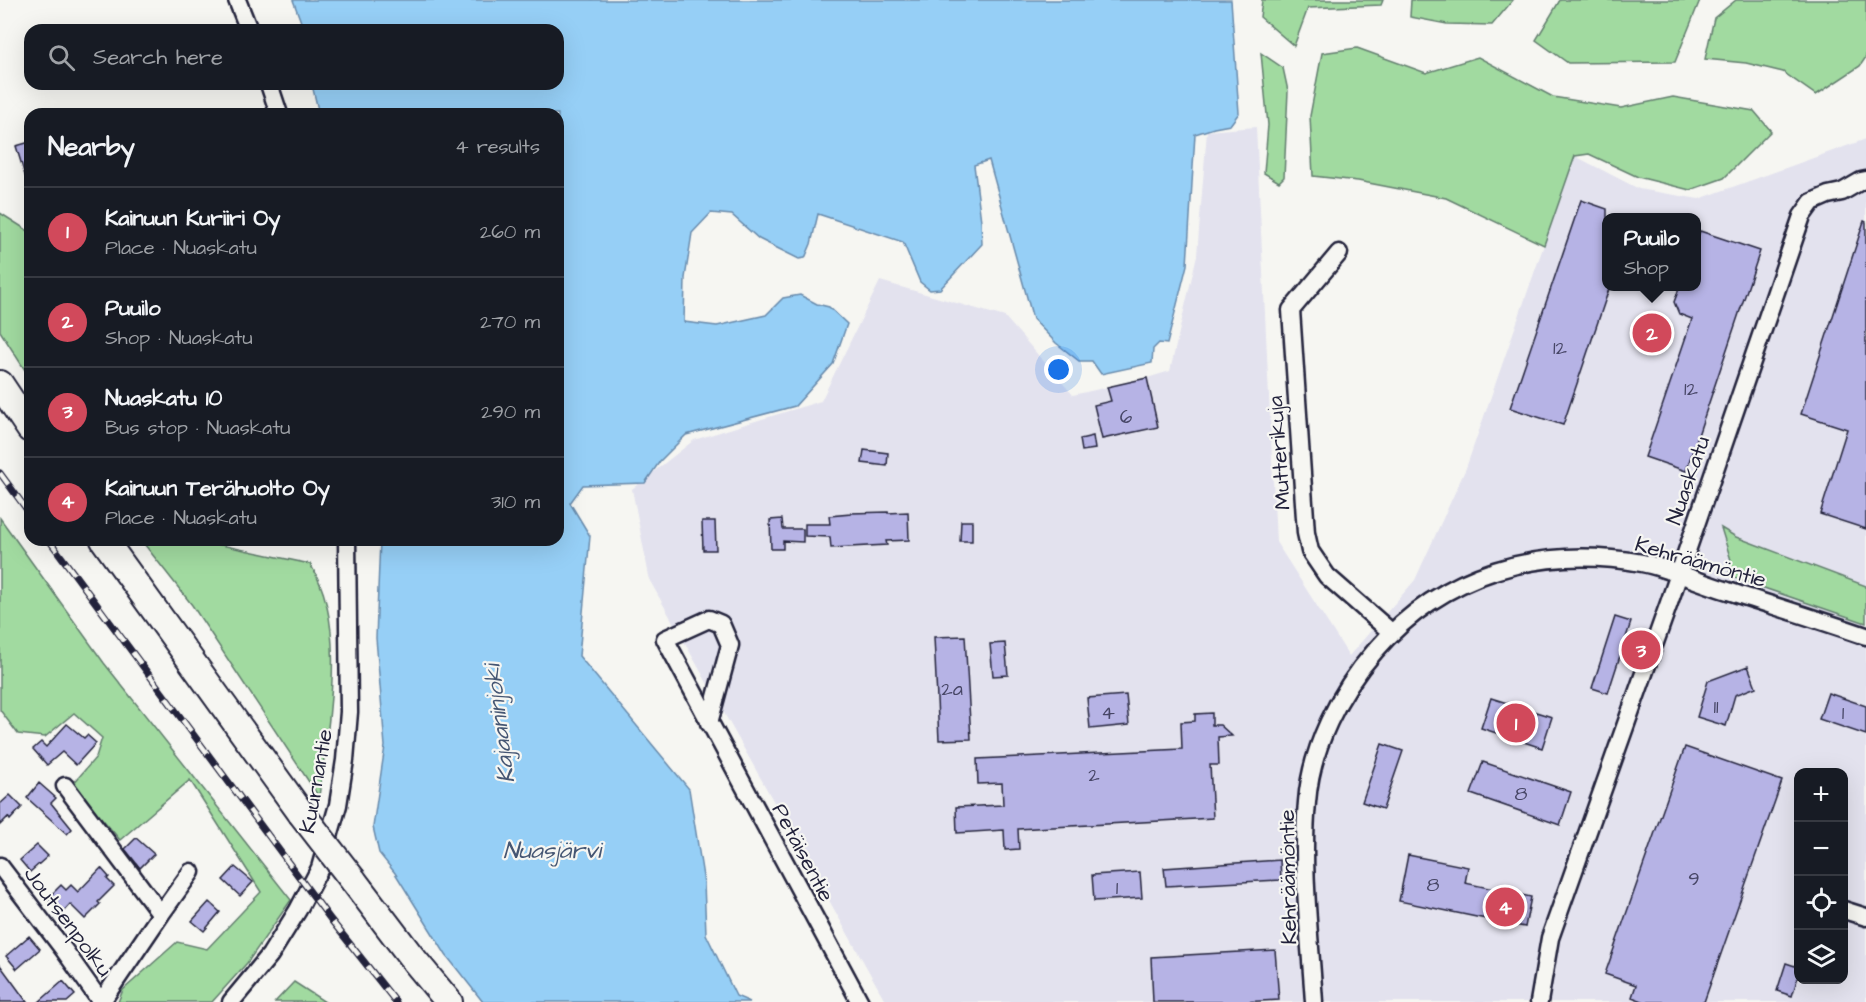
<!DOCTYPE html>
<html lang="en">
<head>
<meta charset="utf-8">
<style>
	:root { --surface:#171b24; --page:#242831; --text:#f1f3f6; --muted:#9ea1a6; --line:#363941; --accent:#d1495b }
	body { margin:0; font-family:"Architects Daughter",sans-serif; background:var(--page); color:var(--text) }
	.controls { position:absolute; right:18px; bottom:18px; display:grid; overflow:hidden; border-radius:12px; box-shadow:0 6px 24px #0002 }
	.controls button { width:54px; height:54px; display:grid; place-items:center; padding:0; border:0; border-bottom:2px solid var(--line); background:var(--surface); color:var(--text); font:30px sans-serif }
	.you { position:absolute; left:1059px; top:370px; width:21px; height:21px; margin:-15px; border:4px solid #fff; border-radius:50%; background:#1a73e8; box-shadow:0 0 0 9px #1a73e833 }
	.badge { display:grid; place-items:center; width:39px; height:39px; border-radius:50%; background:var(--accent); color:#fff; font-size:20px; font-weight:700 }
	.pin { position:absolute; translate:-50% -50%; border:3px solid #fff; box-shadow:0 2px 6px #0006 }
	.popup { position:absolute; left:1602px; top:213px; width:99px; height:78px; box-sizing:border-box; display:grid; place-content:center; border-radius:12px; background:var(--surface); filter:drop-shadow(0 2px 4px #0005); font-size:20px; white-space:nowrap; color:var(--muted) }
	.popup b { font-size:22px; color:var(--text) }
	.popup::after { content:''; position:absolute; left:50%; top:100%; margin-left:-12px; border:12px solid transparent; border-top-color:var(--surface) }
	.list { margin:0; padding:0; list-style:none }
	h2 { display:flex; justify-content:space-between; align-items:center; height:78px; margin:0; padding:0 24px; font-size:26px }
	h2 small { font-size:20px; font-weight:400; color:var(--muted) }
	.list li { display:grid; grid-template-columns:39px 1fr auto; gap:18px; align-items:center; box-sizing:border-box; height:90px; padding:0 24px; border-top:2px solid var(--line) }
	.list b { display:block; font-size:22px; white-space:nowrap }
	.list p { margin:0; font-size:20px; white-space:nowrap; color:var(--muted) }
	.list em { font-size:20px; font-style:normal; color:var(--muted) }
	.icon { flex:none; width:33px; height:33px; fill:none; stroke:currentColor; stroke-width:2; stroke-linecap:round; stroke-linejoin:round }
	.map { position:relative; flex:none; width:1866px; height:1002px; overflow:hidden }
	.search { position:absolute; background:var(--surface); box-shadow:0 6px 24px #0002; left:24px; top:24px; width:540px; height:66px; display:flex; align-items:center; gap:15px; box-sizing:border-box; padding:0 21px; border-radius:18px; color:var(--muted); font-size:22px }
	.panel { position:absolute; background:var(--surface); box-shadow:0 6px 24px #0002; left:24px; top:108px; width:540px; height:438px; border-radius:18px }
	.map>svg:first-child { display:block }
	.built { fill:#e3e2ee; fill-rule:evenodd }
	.green { fill:#a1daa0; stroke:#627e6e; stroke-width:1.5 }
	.water { fill:#96cff6; stroke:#688aab; stroke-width:1.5 }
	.building { fill:#b6b3e5; stroke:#22223b; stroke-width:1.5 }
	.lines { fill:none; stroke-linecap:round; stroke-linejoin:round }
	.minor-casing { stroke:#22223b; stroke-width:21 }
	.highway-casing { stroke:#22223b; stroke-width:30 }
	.minor { stroke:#f6f6f2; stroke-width:16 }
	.highway { stroke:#f6f6f2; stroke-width:26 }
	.rail-casing { stroke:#22223b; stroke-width:7 }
	.rail { stroke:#f6f6f2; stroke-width:4.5; stroke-dasharray:14; stroke-linecap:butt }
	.highway-bridge-casing { stroke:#22223b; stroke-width:30; stroke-linecap:butt }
	.highway-bridge { stroke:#f6f6f2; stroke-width:26 }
	.labels { text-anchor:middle; stroke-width:4.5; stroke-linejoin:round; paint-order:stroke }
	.number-label { font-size:20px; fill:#474666 }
	.street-label { font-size:22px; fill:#22223b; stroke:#f6f6f2 }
	.water-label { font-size:24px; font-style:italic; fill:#455673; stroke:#f6f6f2 }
</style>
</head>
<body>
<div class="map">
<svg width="1866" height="1002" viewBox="0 0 1866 1002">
	<rect width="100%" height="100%" fill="#f6f6f2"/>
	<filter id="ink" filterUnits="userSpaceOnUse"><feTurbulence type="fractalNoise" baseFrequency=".0167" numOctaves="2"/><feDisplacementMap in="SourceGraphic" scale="12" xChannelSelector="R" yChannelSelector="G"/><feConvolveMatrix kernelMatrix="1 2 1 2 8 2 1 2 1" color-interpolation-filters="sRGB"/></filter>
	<g filter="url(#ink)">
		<!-- built -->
		<path class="built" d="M1256 127 1276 542 1349 656 1415 580 1466 468 1575 156 1639 189 1699 199 1866 139V1002H886L650 581 632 489 694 440 821 401 880 281 1005 317 1073 395 1147 378 1170 371 1197 255 1207 131ZM1607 218H1697V286H1607ZM1798 772H1844V980H1798Z"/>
		<!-- green -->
		<path class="green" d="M1262 0H1383L1381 5 1308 8 1294 46 1260 17Z
			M1411 0H1513L1492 25 1447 24 1410 17Z
			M1560 0H1700L1675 62 1568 63 1536 40Z
			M1736 0H1866V57L1860 66 1816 95 1783 72 1746 63 1705 59 1714 18Z
			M1357 48 1426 73 1478 57 1553 97 1621 108 1673 97 1754 111 1771 131 1724 178 1690 190 1638 177 1589 154 1575 156 1544 245 1446 198 1358 181 1313 176 1310 116 1322 53Z
			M1261 53 1283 68 1288 91 1284 177 1279 182 1264 173 1268 125Z
			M0 213 30 232V378L0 331Z
			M0 518 104 663 291 900 247 963 212 1002H118L123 990 177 942 207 949 261 892 190 780 120 840 73 784 96 757 102 738 74 713 45 737 18 734 0 710Z
			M1721 528 1736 537 1866 586V623L1729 576 1731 560Z
			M141 540H216V544L310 564C349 625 327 728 319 797L192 605Z
			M294 982 325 1002H275Z"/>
		<!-- water -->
		<path class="water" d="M293 0H1231L1239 113 1230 125 1214 128 1195 134 1187 265 1167 344 1159 343 1153 349 1152 363 1101 374 1092 361H1079L1056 343 1033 319 989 160 974 165 981 221 982 244 940 289 930 290 920 282 903 242 818 214 811 244 805 258 799 259 759 239 732 215 711 213 692 233 685 278 684 322 717 326 766 315 783 298 800 295 817 304 829 307 847 324 833 364 795 406 686 435 660 461 645 483 583 485 570 503 590 536 579 656 689 789 704 883 706 934 736 996 750 1002H483L446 955 395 873 379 853 373 827 385 746 376 638 380 540H558V114H319L313 89 314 84H558V30H304Z"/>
		<!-- building -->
		<path class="building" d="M30 142V182H27L16 146Z
			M1581 200 1607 209V286H1610L1563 425 1510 408Z
			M1864 221 1866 222V529L1820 514 1847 429 1801 414Z
			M1700 231 1760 251 1686 471 1645 457 1692 319 1679 314 1674 302 1680 286H1697V239Z
			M1147 378 1158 427 1102 439 1094 405 1111 401 1107 387Z
			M1093 436 1095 449 1082 451 1080 439Z
			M864 450 888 453 887 466 862 463Z
			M888 512V513L908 512 909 540 886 541 887 545 831 548 830 537 805 536V524H830L829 516 851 514V513Z
			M782 519 783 529H803V542L783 541V549H771L770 520Z
			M702 521H715L716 550H703Z
			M961 521H972V541H960Z
			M1615 617 1631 622 1608 693 1592 688Z
			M965 636 971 739 939 740 934 637Z
			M1005 643 1008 675 993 676 990 644Z
			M1748 666 1756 687 1735 695 1726 726 1697 717 1708 681Z
			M1828 693 1866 706V735L1819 719Z
			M1126 695 1129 725 1090 729 1087 698Z
			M1491 698 1552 717 1542 748 1481 728Z
			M1212 713V725H1220L1232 736 1218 737 1219 765H1210L1213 818 1018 829 1019 849 1005 850 1004 830 957 833 956 807 1003 805 1002 783 978 784 977 759 1182 749 1181 722 1195 721V714Z
			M67 724 84 738 87 735 96 743 76 765 62 752 47 765 33 749 41 742 46 747Z
			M1382 744 1403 751 1383 809 1362 802Z
			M1685 747 1782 781 1704 1002H1645L1632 997 1636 985 1605 974Z
			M1483 762 1571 792 1560 825 1471 794Z
			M39 783 56 798 51 803 72 829 67 834 27 798Z
			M10 795 22 807 10 820 8 817 0 825V804Z
			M136 838 154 854 140 868 125 849Z
			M37 845 48 856 30 872 20 860Z
			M1408 855 1468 867 1465 883 1531 897 1525 927 1399 901Z
			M1280 860 1281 880 1166 886 1164 868Z
			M235 867 253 882 240 896 223 880Z
			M101 868 109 877 107 879 114 886 98 902 100 904 85 919 70 904 62 913 47 899 61 885 66 890 71 885 78 892Z
			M1140 872 1142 898 1094 901 1092 875Z
			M209 902 220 912 204 931 192 921Z
			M29 936 40 949 17 969 6 956Z
			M1275 950 1279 1000 1243 1002H1153L1151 957Z
			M1786 963 1798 967V977L1792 996 1777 991Z
			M0 965 27 1002H0Z
			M63 981 75 995 67 1002H39Z"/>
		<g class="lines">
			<defs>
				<path id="minor" d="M237 0 249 30
					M269 84 279 114
					M1339 253 1291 310 1306 533 1310 551 1327 576 1391 632
					M709 723 730 645 721 624 709 619 665 639 860 1002
					M65 786 161 914 102 1001
					M0 866 64 950 101 1002
					M1844 910 1866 917
					M161 914 191 872
					M231 1002 270 955 298 910 320 868 338 805 345 760 349 712 347 540
					M1314 1002C1310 938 1301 866 1307 802 1311 748 1339 692 1375 651 1443 572 1540 545 1642 563 1668 568 1701 583 1728 591 1774 606 1820 620 1866 636
					M1539 1002 1550 938 1669 603 1802 216 1812 202 1828 195 1842 192 1861 181 1866 180"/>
				<path id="highway" d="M0 384 30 429
					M104 540 301 813
					M353 880 410 955 449 1002"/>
			</defs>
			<!-- minor casing -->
			<use href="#minor" class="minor-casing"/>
			<!-- highway casing -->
			<use href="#highway" class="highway-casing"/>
			<!-- minor -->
			<use href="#minor" class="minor"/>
			<!-- highway -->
			<use href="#highway" class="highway"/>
			<defs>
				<path id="rail" d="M0 473 30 514
					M49 540 331 920 396 1002"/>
			</defs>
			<!-- rail casing -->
			<use href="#rail" class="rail-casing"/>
			<!-- rail -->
			<use href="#rail" class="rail"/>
			<defs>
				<path id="highway-bridge" d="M301 813 353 880"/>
			</defs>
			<!-- highway-bridge casing -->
			<use href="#highway-bridge" class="highway-bridge-casing"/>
			<!-- highway-bridge -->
			<use href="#highway-bridge" class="highway-bridge"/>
		</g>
	</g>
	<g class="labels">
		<!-- number labels -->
		<g class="number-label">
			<text x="1560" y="354">12</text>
			<text x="1691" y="395">12</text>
			<text x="1126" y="423">6</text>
			<text x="952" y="695">2a</text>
			<text x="1716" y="713">11</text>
			<text x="1108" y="719">4</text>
			<text x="1843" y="719">1</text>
			<text x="1094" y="781">2</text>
			<text x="1521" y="800">8</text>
			<text x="1694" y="885">9</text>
			<text x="1433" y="891">8</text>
			<text x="1117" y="894">1</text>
		</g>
		<!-- street labels -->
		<g class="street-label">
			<text transform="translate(1278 453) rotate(-94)" y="8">Mutterikuja</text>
			<text transform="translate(1687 480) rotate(-71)" y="8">Nuaskatu</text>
			<text transform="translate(1701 561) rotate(16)" y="8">Kehräämöntie</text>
			<text transform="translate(315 781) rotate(-80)" y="8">Kuurnantie</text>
			<text transform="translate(804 852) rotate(62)" y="8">Petäisentie</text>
			<text transform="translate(1287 877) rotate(-91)" y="8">Kehräämöntie</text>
			<text transform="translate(69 921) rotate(53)" y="8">Joutsenpolku</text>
		</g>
		<!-- water labels -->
		<g class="water-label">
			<text transform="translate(499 724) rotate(-97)" y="8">Kajaaninjoki</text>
			<text x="552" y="858">Nuasjärvi</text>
		</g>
	</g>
</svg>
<div class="controls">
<button>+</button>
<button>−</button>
<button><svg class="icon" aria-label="locate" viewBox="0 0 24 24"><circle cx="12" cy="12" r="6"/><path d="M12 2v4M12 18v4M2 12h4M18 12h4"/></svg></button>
<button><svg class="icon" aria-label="layers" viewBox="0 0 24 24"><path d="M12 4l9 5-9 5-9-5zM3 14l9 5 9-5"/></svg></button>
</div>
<div class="you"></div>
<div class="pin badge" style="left:1516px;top:723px">1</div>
<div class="pin badge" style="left:1652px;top:333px">2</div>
<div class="popup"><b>Puuilo</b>Shop</div>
<div class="pin badge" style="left:1641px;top:650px">3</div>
<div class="pin badge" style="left:1505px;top:907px">4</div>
<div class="search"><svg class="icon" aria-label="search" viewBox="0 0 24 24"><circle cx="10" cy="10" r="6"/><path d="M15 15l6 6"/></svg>Search here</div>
<section class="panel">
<h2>Nearby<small>4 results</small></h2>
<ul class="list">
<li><span class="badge">1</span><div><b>Kainuun Kuriiri Oy</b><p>Place · Nuaskatu</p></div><em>260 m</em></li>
<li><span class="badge">2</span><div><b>Puuilo</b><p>Shop · Nuaskatu</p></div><em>270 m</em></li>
<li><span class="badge">3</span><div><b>Nuaskatu 10</b><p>Bus stop · Nuaskatu</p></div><em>290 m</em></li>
<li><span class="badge">4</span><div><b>Kainuun Terähuolto Oy</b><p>Place · Nuaskatu</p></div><em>310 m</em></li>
</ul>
</section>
</div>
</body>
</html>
